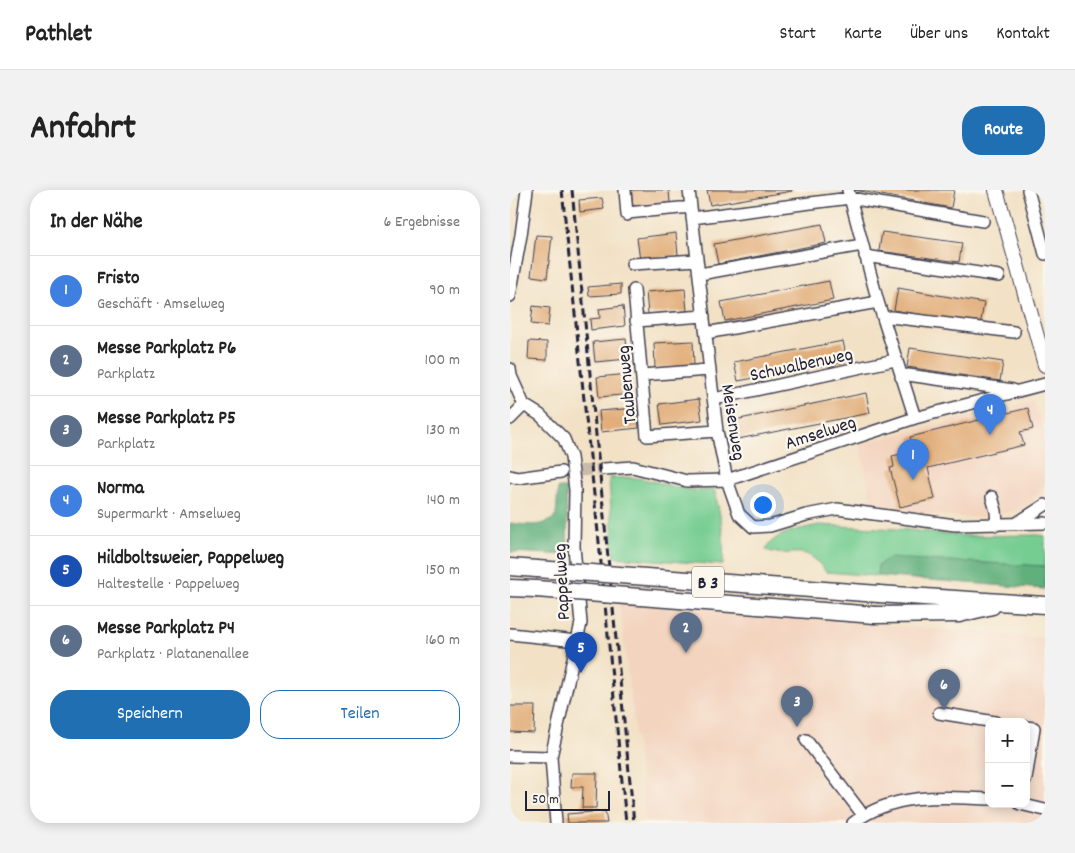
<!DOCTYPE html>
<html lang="de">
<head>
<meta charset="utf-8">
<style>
	:root { --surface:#fff; --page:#f2f2f2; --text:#222; --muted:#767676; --line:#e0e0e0; --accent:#1f6fb2 }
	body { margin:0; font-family:Dekko,sans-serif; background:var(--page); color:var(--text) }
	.controls { position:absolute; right:15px; bottom:15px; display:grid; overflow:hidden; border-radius:10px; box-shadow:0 2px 12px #0003 }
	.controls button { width:45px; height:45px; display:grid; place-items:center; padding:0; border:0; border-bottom:1px solid var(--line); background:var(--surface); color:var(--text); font:25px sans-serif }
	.scale { position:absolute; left:15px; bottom:12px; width:85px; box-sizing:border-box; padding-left:5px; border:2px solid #22223b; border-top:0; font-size:14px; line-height:18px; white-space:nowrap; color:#22223b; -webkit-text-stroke:4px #fbf7ec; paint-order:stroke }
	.you { position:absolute; left:252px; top:314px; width:18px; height:18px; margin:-12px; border:4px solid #fff; border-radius:50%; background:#1a73e8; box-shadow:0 0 0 8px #1a73e833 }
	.badge { display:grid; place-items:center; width:32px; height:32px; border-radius:50%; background:var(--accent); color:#fff; font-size:16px; font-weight:700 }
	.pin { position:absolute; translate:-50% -41px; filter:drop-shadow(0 1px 2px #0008) }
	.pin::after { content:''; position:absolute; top:26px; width:18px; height:15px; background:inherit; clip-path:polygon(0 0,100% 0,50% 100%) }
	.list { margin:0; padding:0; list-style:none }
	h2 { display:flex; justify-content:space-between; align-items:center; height:65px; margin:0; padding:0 20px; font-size:21px }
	h2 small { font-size:16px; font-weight:400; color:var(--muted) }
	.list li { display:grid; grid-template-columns:32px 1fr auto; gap:15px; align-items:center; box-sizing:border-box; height:70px; padding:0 20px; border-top:1px solid var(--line) }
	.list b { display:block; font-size:19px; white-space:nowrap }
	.list p { margin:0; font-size:16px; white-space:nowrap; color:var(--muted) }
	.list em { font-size:16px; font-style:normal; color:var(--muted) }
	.actions { display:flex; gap:10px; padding:15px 20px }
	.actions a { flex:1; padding:11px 0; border:1px solid var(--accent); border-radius:20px; text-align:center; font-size:18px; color:var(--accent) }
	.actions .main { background:var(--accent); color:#fff }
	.map { position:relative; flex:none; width:535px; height:633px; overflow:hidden; border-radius:20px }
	header { display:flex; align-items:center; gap:30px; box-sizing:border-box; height:70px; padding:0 25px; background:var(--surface); border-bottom:1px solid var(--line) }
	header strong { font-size:24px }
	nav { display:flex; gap:28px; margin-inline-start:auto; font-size:18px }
	.intro { display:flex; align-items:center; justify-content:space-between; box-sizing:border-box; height:120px; padding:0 30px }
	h1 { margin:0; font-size:35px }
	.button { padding:12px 22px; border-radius:20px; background:var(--accent); color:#fff; font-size:18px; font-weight:700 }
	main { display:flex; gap:30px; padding:0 30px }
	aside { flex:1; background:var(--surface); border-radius:20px; box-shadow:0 2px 12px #0003 }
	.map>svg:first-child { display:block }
	.built { fill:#f3d4bf; fill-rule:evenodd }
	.green { fill:#76cd92; stroke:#4c7866 }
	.forest { fill:#60b07c; stroke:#41695c }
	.building { fill:#e2af7c }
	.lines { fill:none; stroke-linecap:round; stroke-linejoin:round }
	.minor-tunnel { stroke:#c8bba9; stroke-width:11; stroke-dasharray:11 5.5; stroke-linecap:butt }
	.minor-casing { stroke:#413f50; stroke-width:14 }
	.major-casing { stroke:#413f50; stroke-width:16 }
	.highway-casing { stroke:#413f50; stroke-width:19 }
	.minor { stroke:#fff; stroke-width:11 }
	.major { stroke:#fff; stroke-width:14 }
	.highway { stroke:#fff; stroke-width:16 }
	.rail { stroke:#22223b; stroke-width:3; stroke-dasharray:8 4; stroke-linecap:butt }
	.highway-bridge-casing { stroke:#413f50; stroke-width:19; stroke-linecap:butt }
	.highway-bridge { stroke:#fff; stroke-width:16 }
	.labels { text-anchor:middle; stroke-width:4.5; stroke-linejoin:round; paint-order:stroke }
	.shield { fill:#fbf7ec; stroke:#636270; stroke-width:1 }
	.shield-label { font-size:18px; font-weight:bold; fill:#22223b }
	.street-label { font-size:19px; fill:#22223b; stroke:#fbf7ec }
</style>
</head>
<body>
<header>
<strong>Pathlet</strong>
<nav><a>Start</a><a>Karte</a><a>Über uns</a><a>Kontakt</a></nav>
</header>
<div class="intro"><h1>Anfahrt</h1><a class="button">Route</a></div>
<main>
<aside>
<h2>In der Nähe<small>6 Ergebnisse</small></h2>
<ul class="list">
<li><span class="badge" style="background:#3f7fe0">1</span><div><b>Fristo</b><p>Geschäft · Amselweg</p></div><em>90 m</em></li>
<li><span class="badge" style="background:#5c6f8a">2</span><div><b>Messe Parkplatz P6</b><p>Parkplatz</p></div><em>100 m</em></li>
<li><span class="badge" style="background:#5c6f8a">3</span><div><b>Messe Parkplatz P5</b><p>Parkplatz</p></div><em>130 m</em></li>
<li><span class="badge" style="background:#3f7fe0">4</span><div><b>Norma</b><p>Supermarkt · Amselweg</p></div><em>140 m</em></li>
<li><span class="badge" style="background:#1a4fb4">5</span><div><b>Hildboltsweier, Pappelweg</b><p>Haltestelle · Pappelweg</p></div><em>150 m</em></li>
<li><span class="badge" style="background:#5c6f8a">6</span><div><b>Messe Parkplatz P4</b><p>Parkplatz · Platanenallee</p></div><em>160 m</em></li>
</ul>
<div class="actions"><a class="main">Speichern</a><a>Teilen</a></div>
</aside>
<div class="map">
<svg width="535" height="633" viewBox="0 0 535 633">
	<rect width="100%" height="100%" fill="#fbf7ec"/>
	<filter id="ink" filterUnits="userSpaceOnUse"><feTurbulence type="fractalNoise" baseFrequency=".02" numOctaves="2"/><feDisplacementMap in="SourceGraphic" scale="10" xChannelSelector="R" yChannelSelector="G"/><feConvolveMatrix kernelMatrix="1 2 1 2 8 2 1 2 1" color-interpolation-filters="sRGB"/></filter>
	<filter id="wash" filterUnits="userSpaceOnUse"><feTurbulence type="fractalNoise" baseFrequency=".0096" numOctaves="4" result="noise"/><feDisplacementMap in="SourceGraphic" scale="20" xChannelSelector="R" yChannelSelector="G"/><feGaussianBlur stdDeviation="1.12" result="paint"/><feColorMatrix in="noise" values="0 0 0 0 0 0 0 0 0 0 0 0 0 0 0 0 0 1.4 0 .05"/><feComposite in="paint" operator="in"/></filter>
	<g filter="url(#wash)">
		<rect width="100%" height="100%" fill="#f2e1c5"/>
		<!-- built -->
		<path class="built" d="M524 211 535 244V295L523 311 509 320 478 327H449L384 320 362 314 350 254Z
			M109 412 535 448V633H136ZM479 532H516V614H479Z"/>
		<!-- green -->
		<path class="green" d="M99 288C108 288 117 287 126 288 151 291 179 305 204 299 211 328 215 344 213 375L104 367Z
			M309 335 388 339 457 346 528 345 535 346V376L484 374 368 376 367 386 316 382C292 349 285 371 256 360 263 342 292 339 309 335Z"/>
		<!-- forest -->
		<path class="forest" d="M48 298H56L58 365 0 362V333C17 335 33 338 46 326Z
			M378 368 535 376V399L367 386 368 376Z"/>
		<g id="blocks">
			<!-- building -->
			<path class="building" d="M121 0H159L160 13 123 16Z
				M197 0H282V1L200 15Z
				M345 0H444L441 18Z
				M92 8 94 19 70 22 69 10Z
				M312 34 316 53 208 74 204 54Z
				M372 42 452 53 449 72 369 61Z
				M166 43 168 65 130 70 127 48Z
				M26 45 42 46 37 88 21 86Z
				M319 91 323 110 215 131 211 112Z
				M111 94V104L79 106 78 97Z
				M388 98 474 113 470 136 384 120Z
				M175 99 177 121 138 124 136 102Z
				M23 116 40 118 38 136 21 134Z
				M113 116 115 136 81 140 80 129 90 128 89 119Z
				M116 149 118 169 85 172 83 152Z
				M19 151 37 152V170L18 169Z
				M183 151 184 176 145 178 144 153Z
				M333 151 337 171 228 191 224 172Z
				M400 158 493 172 490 191 397 177Z
				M120 184 122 204 89 207 87 187Z
				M356 203 360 223 228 249 225 230Z
				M189 209 192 230 152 235 149 214Z
				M127 218 129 238 91 242 89 221Z
				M518 218 523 239 510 242 514 255 418 278 425 309 390 317 380 278 384 277 382 266 404 261 400 247Z
				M0 516H25L24 543 0 542Z
				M62 583H87L86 618H72L73 597H61Z
				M95 621 97 633H58L57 624Z"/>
		</g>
	</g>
	<g filter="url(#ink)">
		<use href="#blocks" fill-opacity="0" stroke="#413f50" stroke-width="1"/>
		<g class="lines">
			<!-- minor-tunnel -->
			<path class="minor-tunnel" d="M53 282 94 279"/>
			<defs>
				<path id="minor" d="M115 0 117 25
					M179 0 207 241 217 290 229 324 243 337 260 336 296 325 327 319 445 335 535 333
					M338 0 368 112 405 228
					M518 0 535 64
					M117 23 181 17
					M182 28 340 8 473 31
					M355 66 489 86
					M122 74 187 70
					M190 84 352 55
					M124 100 137 246 207 241
					M0 106 11 45 17 0
					M373 128 381 127 504 142
					M126 131 194 126
					M196 143 368 112
					M0 179 1 186 14 215
					M132 185 199 180
					M391 187 398 185 503 200
					M204 209 385 170
					M14 215 30 225 54 249 61 267 65 300 64 357 71 433 41 567 46 633
					M0 229 14 215
					M94 279 123 277 177 291 217 290 405 228 535 194
					M0 286 7 288 51 282
					M482 307 486 321 487 335
					M507 333 535 315
					M0 444 67 451
					M429 523 485 532
					M516 537 524 538 516 589
					M296 550 353 625
					M0 566 41 567
					M510 614 535 620
					M343 633C382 603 432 606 479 609"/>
				<path id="major" d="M486 0 535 175"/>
				<path id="highway" d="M0 377 27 379
					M0 398 26 399
					M369 404 535 415
					M365 425 449 424 482 416"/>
			</defs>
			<!-- minor casing -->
			<use href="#minor" class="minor-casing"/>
			<!-- major casing -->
			<use href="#major" class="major-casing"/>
			<!-- highway casing -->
			<use href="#highway" class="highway-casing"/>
			<!-- minor -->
			<use href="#minor" class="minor"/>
			<!-- major -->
			<use href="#major" class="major"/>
			<!-- highway -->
			<use href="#highway" class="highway"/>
			<!-- rail -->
			<path class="rail" d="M52 0 89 352 116 633
				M62 0 124 633"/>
			<defs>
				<path id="highway-bridge" d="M27 379 369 404
					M26 399 365 425"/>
			</defs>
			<!-- highway-bridge casing -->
			<use href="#highway-bridge" class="highway-bridge-casing"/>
			<!-- highway-bridge -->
			<use href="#highway-bridge" class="highway-bridge"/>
		</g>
	</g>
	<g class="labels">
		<!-- shield labels -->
		<rect class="shield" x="182" y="376.5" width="32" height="31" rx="4"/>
		<g class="shield-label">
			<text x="198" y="398">B 3</text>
		</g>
		<!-- street labels -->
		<g class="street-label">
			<text transform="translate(291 173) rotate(-12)" y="7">Schwalbenweg</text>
			<text transform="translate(115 195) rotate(-95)" y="7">Taubenweg</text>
			<text transform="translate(225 232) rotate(81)" y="7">Meisenweg</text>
			<text transform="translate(310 241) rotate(-18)" y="7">Amselweg</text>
			<text transform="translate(50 392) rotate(-93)" y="7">Pappelweg</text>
		</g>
	</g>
</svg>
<div class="controls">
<button>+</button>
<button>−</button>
</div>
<div class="scale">50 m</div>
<div class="you"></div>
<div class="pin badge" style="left:403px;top:290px;background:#3f7fe0">1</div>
<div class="pin badge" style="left:176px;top:463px;background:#5c6f8a">2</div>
<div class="pin badge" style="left:287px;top:537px;background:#5c6f8a">3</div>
<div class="pin badge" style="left:480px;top:245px;background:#3f7fe0">4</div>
<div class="pin badge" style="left:71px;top:483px;background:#1a4fb4">5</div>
<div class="pin badge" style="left:434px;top:520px;background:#5c6f8a">6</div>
</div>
</main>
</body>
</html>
